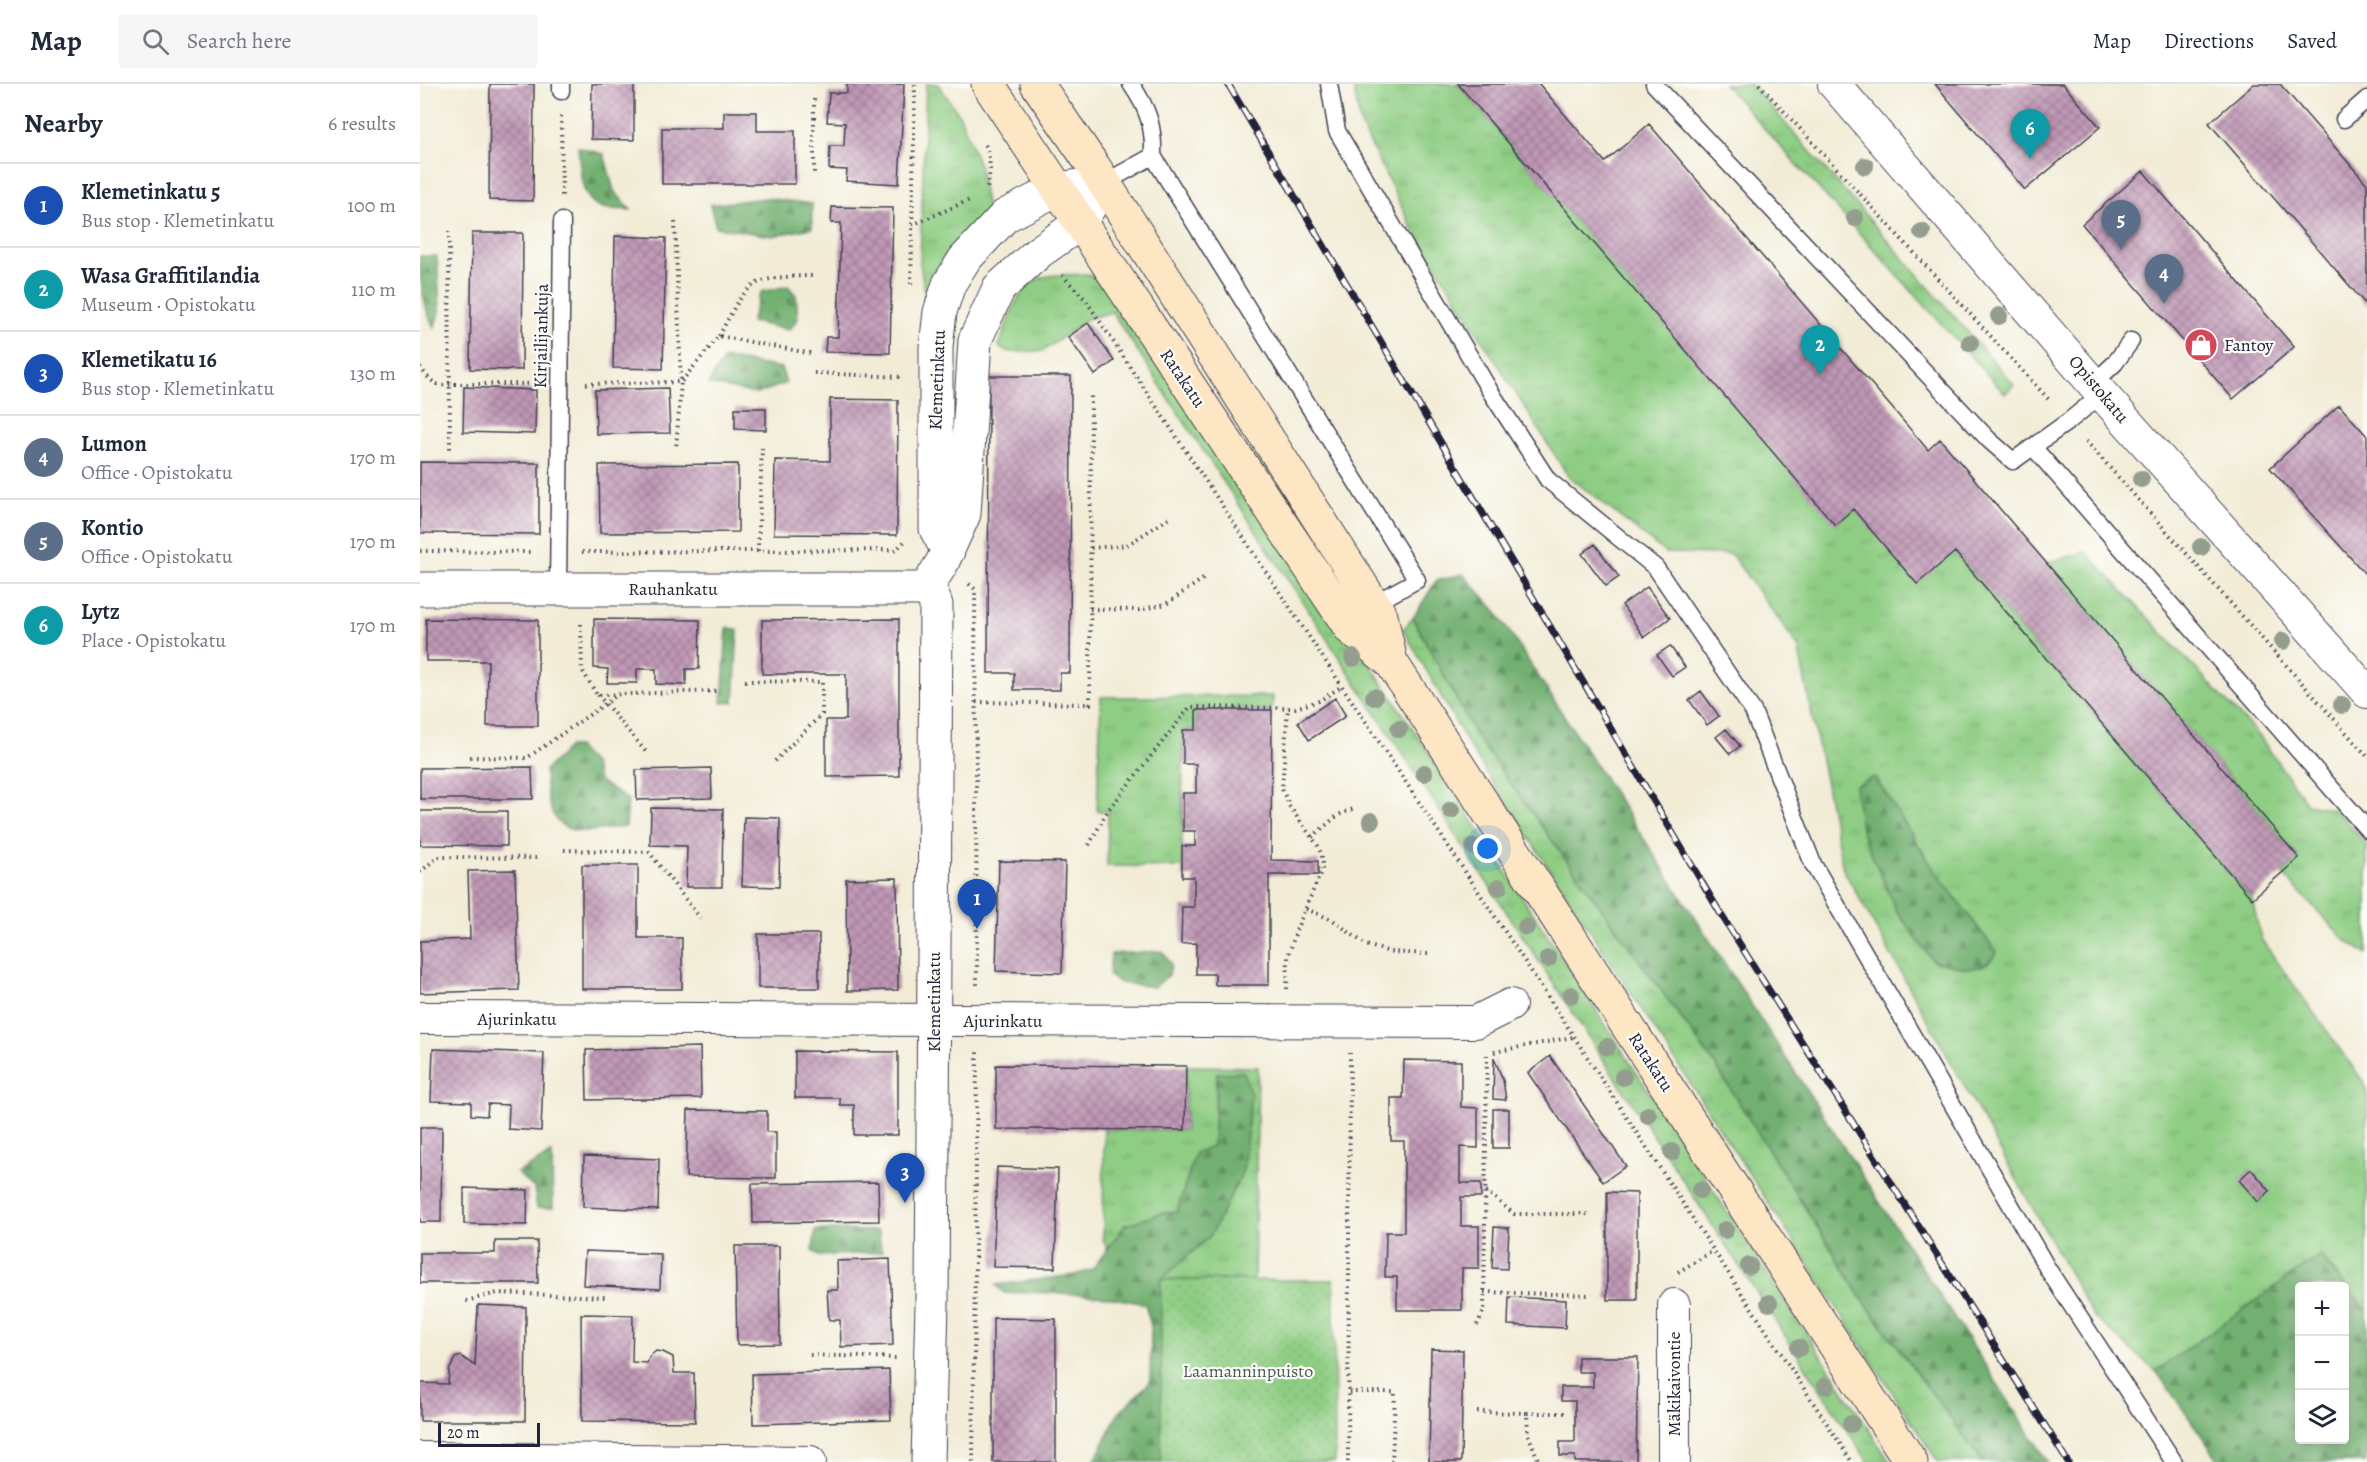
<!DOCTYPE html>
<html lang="en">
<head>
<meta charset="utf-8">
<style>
	:root { --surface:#fff; --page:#f6f6f7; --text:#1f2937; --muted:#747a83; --line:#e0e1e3; --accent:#0f766e }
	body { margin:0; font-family:Alegreya,serif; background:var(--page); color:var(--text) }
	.controls { position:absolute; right:18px; bottom:18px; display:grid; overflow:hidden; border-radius:6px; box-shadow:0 3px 15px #0003 }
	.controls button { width:54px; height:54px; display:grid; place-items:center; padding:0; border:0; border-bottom:2px solid var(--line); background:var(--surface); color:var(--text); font:30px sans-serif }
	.scale { position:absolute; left:18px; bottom:15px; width:102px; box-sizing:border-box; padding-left:6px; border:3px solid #22223b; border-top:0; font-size:16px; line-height:21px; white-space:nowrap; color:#22223b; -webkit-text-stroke:4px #fdfcf7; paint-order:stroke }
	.you { position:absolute; left:1068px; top:765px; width:21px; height:21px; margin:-15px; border:4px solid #fff; border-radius:50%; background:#1a73e8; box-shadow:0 0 0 9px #1a73e833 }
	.badge { display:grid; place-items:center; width:39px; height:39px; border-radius:50%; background:var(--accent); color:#fff; font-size:20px; font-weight:700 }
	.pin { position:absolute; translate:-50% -50px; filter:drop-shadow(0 2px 3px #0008) }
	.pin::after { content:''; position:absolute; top:32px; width:21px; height:18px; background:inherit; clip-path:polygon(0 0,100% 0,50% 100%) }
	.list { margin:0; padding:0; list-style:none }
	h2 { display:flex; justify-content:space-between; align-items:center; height:78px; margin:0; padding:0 24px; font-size:26px }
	h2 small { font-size:20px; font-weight:400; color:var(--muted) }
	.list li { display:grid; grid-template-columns:39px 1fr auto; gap:18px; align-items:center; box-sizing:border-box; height:84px; padding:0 24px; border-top:2px solid var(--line) }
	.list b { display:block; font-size:22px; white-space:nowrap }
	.list p { margin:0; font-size:20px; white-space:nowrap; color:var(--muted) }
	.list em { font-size:20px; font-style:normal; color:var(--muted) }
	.icon { flex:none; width:33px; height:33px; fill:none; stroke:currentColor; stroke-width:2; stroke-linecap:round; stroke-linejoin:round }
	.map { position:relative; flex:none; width:1947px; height:1378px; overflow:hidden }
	header { display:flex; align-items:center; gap:36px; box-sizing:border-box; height:84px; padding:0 30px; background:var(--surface); border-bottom:2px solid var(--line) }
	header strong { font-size:28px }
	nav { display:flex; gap:33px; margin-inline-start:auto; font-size:21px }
	.search { width:420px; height:54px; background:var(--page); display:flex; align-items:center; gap:15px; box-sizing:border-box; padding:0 21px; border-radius:6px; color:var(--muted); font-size:22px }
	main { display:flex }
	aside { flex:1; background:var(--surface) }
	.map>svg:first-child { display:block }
	.grass { fill:url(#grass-tufts); stroke:#58785f; stroke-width:1.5 }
	.forest { fill:url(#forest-firs); stroke:#4a6956; stroke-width:1.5; fill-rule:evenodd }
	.park { fill:url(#park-dots); stroke:#58785f; stroke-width:1.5 }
	.building { fill:url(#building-cross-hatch) }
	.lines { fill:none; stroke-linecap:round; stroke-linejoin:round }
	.service-casing { stroke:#414052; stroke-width:19 }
	.minor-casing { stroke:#414052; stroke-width:34 }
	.tertiary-casing { stroke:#414052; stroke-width:35 }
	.secondary-casing { stroke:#414052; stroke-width:35 }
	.path { stroke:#414052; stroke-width:4; stroke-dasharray:1.5 4.5; stroke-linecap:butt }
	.service { stroke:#fff; stroke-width:16 }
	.minor { stroke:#fff; stroke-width:32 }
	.tertiary { stroke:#fff; stroke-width:33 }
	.secondary { stroke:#fce6c4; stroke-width:33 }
	.rail-casing { stroke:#22223b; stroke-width:7 }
	.rail { stroke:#fdfcf7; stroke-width:4.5; stroke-dasharray:14; stroke-linecap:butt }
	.tree { fill:#949e8f }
	.labels { text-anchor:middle; stroke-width:4.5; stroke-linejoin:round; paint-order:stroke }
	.street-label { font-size:18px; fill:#22223b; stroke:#fdfcf7 }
	.poi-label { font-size:18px; fill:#22223b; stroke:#fdfcf7; text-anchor:start }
	.park-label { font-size:18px; fill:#485e54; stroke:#fdfcf7 }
</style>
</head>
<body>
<header>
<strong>Map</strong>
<div class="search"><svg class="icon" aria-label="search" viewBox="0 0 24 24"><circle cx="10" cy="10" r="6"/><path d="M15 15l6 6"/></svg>Search here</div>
<nav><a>Map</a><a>Directions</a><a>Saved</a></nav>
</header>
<main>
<aside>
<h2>Nearby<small>6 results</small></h2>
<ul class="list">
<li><span class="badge" style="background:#1a4fb4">1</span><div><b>Klemetinkatu 5</b><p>Bus stop · Klemetinkatu</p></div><em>100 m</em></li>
<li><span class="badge" style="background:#0f9aa8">2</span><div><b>Wasa Graffitilandia</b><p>Museum · Opistokatu</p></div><em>110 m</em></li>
<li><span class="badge" style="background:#1a4fb4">3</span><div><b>Klemetikatu 16</b><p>Bus stop · Klemetinkatu</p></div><em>130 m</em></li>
<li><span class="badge" style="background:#5c6f8a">4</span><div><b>Lumon</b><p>Office · Opistokatu</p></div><em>170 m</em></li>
<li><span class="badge" style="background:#5c6f8a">5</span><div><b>Kontio</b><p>Office · Opistokatu</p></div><em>170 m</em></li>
<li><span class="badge" style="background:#0f9aa8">6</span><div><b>Lytz</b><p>Place · Opistokatu</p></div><em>170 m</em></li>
</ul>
</aside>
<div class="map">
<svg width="1947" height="1378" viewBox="0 0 1947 1378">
	<defs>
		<pattern id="grass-tufts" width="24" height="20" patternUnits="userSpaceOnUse" patternTransform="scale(1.5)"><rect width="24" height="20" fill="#8ecd83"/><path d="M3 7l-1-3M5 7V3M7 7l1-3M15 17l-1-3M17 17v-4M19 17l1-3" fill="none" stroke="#7ab072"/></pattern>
		<pattern id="forest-firs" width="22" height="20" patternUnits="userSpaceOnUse" patternTransform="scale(1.5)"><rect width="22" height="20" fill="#72b071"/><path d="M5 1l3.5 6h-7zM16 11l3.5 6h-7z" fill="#5d8f5e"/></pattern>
		<pattern id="park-dots" width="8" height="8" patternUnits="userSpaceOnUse" patternTransform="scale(1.5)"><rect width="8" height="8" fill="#8ecd83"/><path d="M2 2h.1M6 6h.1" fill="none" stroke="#7ab072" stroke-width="1.8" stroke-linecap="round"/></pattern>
		<pattern id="building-cross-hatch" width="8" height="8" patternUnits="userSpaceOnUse" patternTransform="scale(1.5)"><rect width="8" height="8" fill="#c098b6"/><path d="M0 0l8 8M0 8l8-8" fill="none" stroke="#9c7c95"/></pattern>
	</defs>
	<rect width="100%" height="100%" fill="#fdfcf7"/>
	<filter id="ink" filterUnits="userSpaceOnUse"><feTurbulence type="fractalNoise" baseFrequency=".0167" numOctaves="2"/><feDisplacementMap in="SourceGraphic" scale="12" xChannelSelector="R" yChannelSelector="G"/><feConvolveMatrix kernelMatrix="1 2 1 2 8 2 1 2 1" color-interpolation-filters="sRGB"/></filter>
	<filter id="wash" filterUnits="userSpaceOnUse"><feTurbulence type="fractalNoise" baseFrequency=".008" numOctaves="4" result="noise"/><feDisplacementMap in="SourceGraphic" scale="24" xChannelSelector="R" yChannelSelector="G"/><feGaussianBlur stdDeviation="1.35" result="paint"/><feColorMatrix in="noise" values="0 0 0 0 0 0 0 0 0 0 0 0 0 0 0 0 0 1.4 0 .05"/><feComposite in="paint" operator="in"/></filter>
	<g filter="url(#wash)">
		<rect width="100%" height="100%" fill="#f2ecd7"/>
		<!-- grass -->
		<path class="grass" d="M506 0H518L540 32 559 81 568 130 507 225 500 179Z
			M933 0H1038L1416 440 1433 425 1535 468 1832 815 1841 855 1947 1003V1227L1900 1171 1736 1287 1673 1232 1423 785 1378 562 1311 470 1246 469 1148 392 993 146 940 39Z
			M1304 0H1331L1594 301 1585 310Z
			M667 190 687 199 709 220 991 642 1470 1378H1448L692 228 669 234 623 267 589 268 579 263C586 241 597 199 624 193 637 190 653 191 667 190Z
			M1666 468 1840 653 1887 720 1916 726 1947 761V870L1924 855 1862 789 1879 774 1626 479Z
			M993 534 1056 652 1294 979 1445 1219 1563 1378H1518L1051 665 983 545Z
			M853 612 852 626H776V646H763L762 783 687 782 688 727H677L681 613Z
			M766 982 838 983 834 1196H741L791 1151 797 989 793 1062 765 1105 757 1128 742 1129 706 1141 688 1165 683 1156 684 1046H765Z"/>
		<!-- forest -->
		<path class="forest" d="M158 63 184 70 194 107 211 126C202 125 191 126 183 124 158 117 161 84 158 63Z
			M345 114 392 120V144L352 152 296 143 290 121Z
			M0 172H17L20 226 14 244C3 223 0 195 0 172Z
			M368 202 376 211 378 235 369 246 331 238 341 208Z
			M304 274 361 284 366 299 337 310 288 300Z
			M1043 490 1076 527 1628 1378H1563L1445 1219 1294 979 1056 652 993 534 1016 497Z
			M307 543 318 546 314 618 302 619Z
			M149 663H157L174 681 178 696 208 716 206 742C147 753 127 751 125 686Z
			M1455 693 1515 787 1577 868C1561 894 1537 882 1513 877L1477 828 1441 746 1435 702Z
			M742 867 751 880 749 891 735 903 700 899 689 892 691 870Z
			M824 988 831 1011 823 1087 791 1151 741 1196 742 1378H674L698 1330 730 1298 731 1242 725 1220C677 1209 633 1207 584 1209L576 1201 654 1191 672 1186 705 1141 742 1129 757 1128 775 1069 793 1061 797 989Z
			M132 1069 133 1124H117L114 1104 97 1089Z
			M395 1146 458 1147 462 1168 399 1172 393 1167Z
			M1900 1171 1947 1227V1378H1800L1736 1287ZM1880 1202H1924V1356H1880Z"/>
		<!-- park -->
		<path class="park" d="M741 1196H914L915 1378H741Z"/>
		<g id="blocks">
			<!-- building -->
			<path class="building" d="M70 0H114L113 117 69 116Z
				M172 0H214V56L171 55Z
				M427 0H484L479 100 426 97 427 86 409 85 410 62H424L425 39 407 38 409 9H427Z
				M1038 0H1119L1185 78 1229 40 1508 366 1520 355 1879 774 1832 815 1535 468 1497 500 1433 425 1415 441Z
				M1515 0H1643L1680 43 1605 106Z
				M1834 0H1860L1947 100V222L1789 39Z
				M304 28H337V47H375V100H242V44H304Z
				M1723 87 1874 263 1813 315 1662 140Z
				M412 123 473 124 470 269 405 268 406 253H418L421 139H411Z
				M52 149H103L102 286 50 285Z
				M195 152 246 154 243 285 193 284Z
				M668 239 694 277 675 291 648 253Z
				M569 292H651L650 589H640V606H594V589H568Z
				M44 303 116 306 115 350 43 348Z
				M248 304 250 349 176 350 175 306Z
				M410 315 478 316 477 451 354 450 355 376 410 377Z
				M1919 321 1947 352V492L1850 384Z
				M315 324H346V346L315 345Z
				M0 378 119 379V450L0 449Z
				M318 380V448L180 449 179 381Z
				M1175 460 1199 493 1186 502 1162 470Z
				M1227 503 1250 534 1224 553 1202 521Z
				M6 535 118 536V642H67L68 577H6Z
				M174 535 280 536 279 585H266V601L236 600V585H217V599H187L188 585 174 584Z
				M479 535V692L406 693V636H426V590H342V536Z
				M1250 562 1265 583 1252 592 1237 571Z
				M1281 607 1299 632 1287 641 1269 616Z
				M915 614 926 632 889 656 878 638Z
				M776 626H852L851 776 898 777V791H849V901H795V890H776V859L761 860 762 823H774V793H762V762H775V747H763V709H776V680H763V646H776Z
				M1306 645 1320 662 1310 670 1296 653Z
				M112 683 113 715H0V684Z
				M291 684 292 714 217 716 216 686Z
				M231 724 303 725 302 803H266L267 762 230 761Z
				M0 727H87V762L0 761Z
				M324 733 360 734 359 803 322 802Z
				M579 777 645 778 642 889 576 887Z
				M162 781H218V854H262V905H162Z
				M95 786 99 906 0 909V857L50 855 48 787Z
				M477 794 478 906 427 907 426 795Z
				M338 850H399V904H338Z
				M280 963 281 1014 167 1016 166 966Z
				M13 965 124 969 121 1047 88 1045 89 1021 68 1020 67 1032 51 1031V1018L11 1017Z
				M375 967 478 968V1051H434V1021H420V1014H375Z
				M1130 972 1206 1082 1183 1098 1108 989Z
				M1074 974 1083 996 1086 1016 1073 1015Z
				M984 976 1041 977V1023L1058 1024V1064L1040 1063V1099H1061V1113H1041V1142H1059V1184H1042V1226H977V1193H965L966 1148H984V1057H971V1014H983Z
				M576 981 766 982 765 1046 576 1045Z
				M1073 1025H1089V1064H1073Z
				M268 1026 347 1027V1048H356V1094L266 1093Z
				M0 1043H22L21 1138H0Z
				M164 1072 239 1075 238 1126 163 1123Z
				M577 1083 638 1085 635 1184 573 1183Z
				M1831 1085 1850 1107 1838 1118 1819 1096Z
				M458 1098 459 1137 333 1139 332 1100Z
				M44 1104 108 1106 107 1141 44 1140Z
				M1187 1108 1217 1109V1216H1187Z
				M1074 1143 1089 1144 1087 1185 1072 1184Z
				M75 1157H117L118 1199H0V1169H75Z
				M315 1162H359L360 1260 317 1261Z
				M165 1167 241 1170 240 1205 163 1201Z
				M470 1175 473 1261 421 1263 420 1236H409L407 1206H418L417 1177Z
				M1089 1213 1146 1216 1145 1244 1088 1241Z
				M58 1221 106 1223 105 1337H0V1299L28 1300 29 1287 35 1274 41 1272 55 1282Z
				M161 1230 213 1231 212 1278 227 1279 230 1272 236 1267 243 1268 253 1273 254 1289H274L275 1338 162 1337Z
				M573 1234 636 1235V1378H573Z
				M1011 1265 1043 1266 1041 1378H1009Z
				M1158 1273H1218L1216 1378H1155V1372H1140V1358H1155V1317H1141V1303H1173V1288H1158Z
				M469 1286 471 1336 333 1340 332 1290Z"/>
		</g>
	</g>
	<g filter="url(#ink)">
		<use href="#blocks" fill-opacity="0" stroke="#414052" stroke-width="1.5"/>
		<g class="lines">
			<defs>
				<path id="service" d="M711 0C728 25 734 42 733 72L997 496 953 520
					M909 0 917 47 1070 307 1128 396 1236 484 1333 627 1393 780 1629 1187 1754 1378
					M1234 0 1569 356 1593 377 1649 337 1682 310
					M141 7V0
					M1924 35 1947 15
					M684 99 733 72
					M1674 299 1695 279 1711 257
					M1613 363 1947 745
					M138 505 142 137"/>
				<path id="minor" d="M1414 0 1682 310 1947 608
					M0 934 1056 938 1090 921
					M0 1374 390 1378
					M1254 1378V1221"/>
				<path id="tertiary" d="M528 467 516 445V263L520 228 529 200 544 176 585 132 637 105 666 101
					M0 505H506
					M506 505 513 512 516 521 512 1219 508 1378
					M506 505 522 479 544 430 555 256 579 204 619 168 659 140 684 99"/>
				<path id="secondary" d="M568 0 931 545 971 578 1491 1378
					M617 0 674 83 961 532 971 578"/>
			</defs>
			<!-- service casing -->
			<use href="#service" class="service-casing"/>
			<!-- minor casing -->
			<use href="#minor" class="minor-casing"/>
			<!-- tertiary casing -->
			<use href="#tertiary" class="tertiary-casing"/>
			<!-- secondary casing -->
			<use href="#secondary" class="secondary-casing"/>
			<!-- path -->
			<path class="path" d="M1339 0 1631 318
				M394 15V90
				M141 32 142 112
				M565 61C571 73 571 91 567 104
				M255 138 261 298 256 365
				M492 141 552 115
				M29 147 30 366
				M642 191 665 215 1111 887 1432 1378
				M491 200 495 0
				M299 252C328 197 329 193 392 192
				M0 283C7 293 16 305 30 300H117
				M394 289 483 293
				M166 300 261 298 299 252 394 270
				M1666 357 1947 672
				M671 464 707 461 749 434
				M0 467 112 468
				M338 467 342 364
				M162 468 476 466 486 456
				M549 500 555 505 557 903
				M670 525 719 526 746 520 786 493
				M161 540 162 586 177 611 296 607
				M325 597 402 598V630L354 678
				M178 611 226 668
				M556 618 670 620 671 309
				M50 673 107 674 198 611
				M892 753 918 731 933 725
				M669 761 688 726 770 623 875 624 899 617 922 602
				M144 766 229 768 280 834
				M0 788 18 773 116 774
				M886 825 913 836 946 861 970 868 1008 870
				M867 905 868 873 877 844 902 786V772L898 762 870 723 862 705 868 623
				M1074 968 1153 953
				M1066 1107 1094 1130H1170
				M1258 1188 1293 1167
				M1064 1208 1168 1211
				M46 1217 77 1209 185 1213
				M1057 1241 1064 1226 1067 968
				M390 1271 476 1274
				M929 1308H975L972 1378
				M1057 1328 1107 1329 1108 1350 1119 1378
				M1107 1329H1145
				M553 1378 557 968
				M928 1378 930 969"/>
			<!-- service -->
			<use href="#service" class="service"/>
			<!-- minor -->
			<use href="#minor" class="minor"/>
			<!-- tertiary -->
			<use href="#tertiary" class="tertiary"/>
			<!-- secondary -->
			<use href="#secondary" class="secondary"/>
			<defs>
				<path id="rail" d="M808 0 1302 832 1648 1378"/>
			</defs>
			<!-- rail casing -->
			<use href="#rail" class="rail-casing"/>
			<!-- rail -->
			<use href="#rail" class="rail"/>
		</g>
		<!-- trees -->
		<g class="tree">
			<circle cx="1445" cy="82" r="9"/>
			<circle cx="1435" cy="134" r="9"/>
			<circle cx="1502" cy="148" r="9"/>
			<circle cx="1579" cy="232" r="9"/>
			<circle cx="1550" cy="259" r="9"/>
			<circle cx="1721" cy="395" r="9"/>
			<circle cx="1781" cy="463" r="9"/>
			<circle cx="1863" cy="557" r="9"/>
			<circle cx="933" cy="574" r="9"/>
			<circle cx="954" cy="613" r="9"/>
			<circle cx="1922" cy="621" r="9"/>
			<circle cx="979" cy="645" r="9"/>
			<circle cx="1004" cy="689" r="9"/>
			<circle cx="1031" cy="726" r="9"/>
			<circle cx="951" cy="737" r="9"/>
			<circle cx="1054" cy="763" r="9"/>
			<circle cx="1079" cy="803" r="9"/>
			<circle cx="1106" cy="843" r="9"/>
			<circle cx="1128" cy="875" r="9"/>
			<circle cx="1151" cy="911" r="9"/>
			<circle cx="1187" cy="963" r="9"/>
			<circle cx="1203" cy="993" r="9"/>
			<circle cx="1228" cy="1031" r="9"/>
			<circle cx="1252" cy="1068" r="9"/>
			<circle cx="1280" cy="1106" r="9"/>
			<circle cx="1305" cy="1146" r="9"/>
			<circle cx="1329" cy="1182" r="9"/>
			<circle cx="1349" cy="1219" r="9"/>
			<circle cx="1379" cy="1264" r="9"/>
			<circle cx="1406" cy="1302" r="9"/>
			<circle cx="1431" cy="1340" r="9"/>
		</g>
	</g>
	<!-- icons -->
	<defs>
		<symbol id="shop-disc" viewBox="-11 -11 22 22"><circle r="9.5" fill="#d1495b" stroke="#fdfcf7"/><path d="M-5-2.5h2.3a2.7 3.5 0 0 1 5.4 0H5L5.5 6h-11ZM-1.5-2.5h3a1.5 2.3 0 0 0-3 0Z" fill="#fff"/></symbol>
	</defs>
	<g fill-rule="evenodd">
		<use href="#shop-disc" x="1762" y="242" width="38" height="38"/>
	</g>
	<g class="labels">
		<!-- street labels -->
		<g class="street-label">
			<text transform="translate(121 252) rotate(-89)" y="6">Kirjailijankuja</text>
			<text transform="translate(763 294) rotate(56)" y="6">Ratakatu</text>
			<text transform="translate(517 296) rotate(-88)" y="6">Klemetinkatu</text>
			<text transform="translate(1679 305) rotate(50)" y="6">Opistokatu</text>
			<text x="253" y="511">Rauhankatu</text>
			<text transform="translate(514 918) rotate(-90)" y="6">Klemetinkatu</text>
			<text x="97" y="941">Ajurinkatu</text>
			<text x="583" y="943">Ajurinkatu</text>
			<text transform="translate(1231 978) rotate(57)" y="6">Ratakatu</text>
			<text transform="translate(1254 1300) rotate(-90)" y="6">Mäkikaivontie</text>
		</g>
		<!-- poi labels -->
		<g class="poi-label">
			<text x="1804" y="267">Fantoy</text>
		</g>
		<!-- park labels -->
		<g class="park-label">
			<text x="828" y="1293">Laamanninpuisto</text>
		</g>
	</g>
</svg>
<div class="controls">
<button>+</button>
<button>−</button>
<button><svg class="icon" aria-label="layers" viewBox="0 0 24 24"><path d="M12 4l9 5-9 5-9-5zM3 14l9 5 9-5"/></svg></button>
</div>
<div class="scale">20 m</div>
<div class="you"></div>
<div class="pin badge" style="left:557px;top:845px;background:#1a4fb4">1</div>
<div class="pin badge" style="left:1400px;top:291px;background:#0f9aa8">2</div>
<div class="pin badge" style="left:485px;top:1119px;background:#1a4fb4">3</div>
<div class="pin badge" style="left:1744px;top:220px;background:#5c6f8a">4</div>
<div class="pin badge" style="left:1701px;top:166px;background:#5c6f8a">5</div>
<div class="pin badge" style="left:1610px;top:75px;background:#0f9aa8">6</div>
</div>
</main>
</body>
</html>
